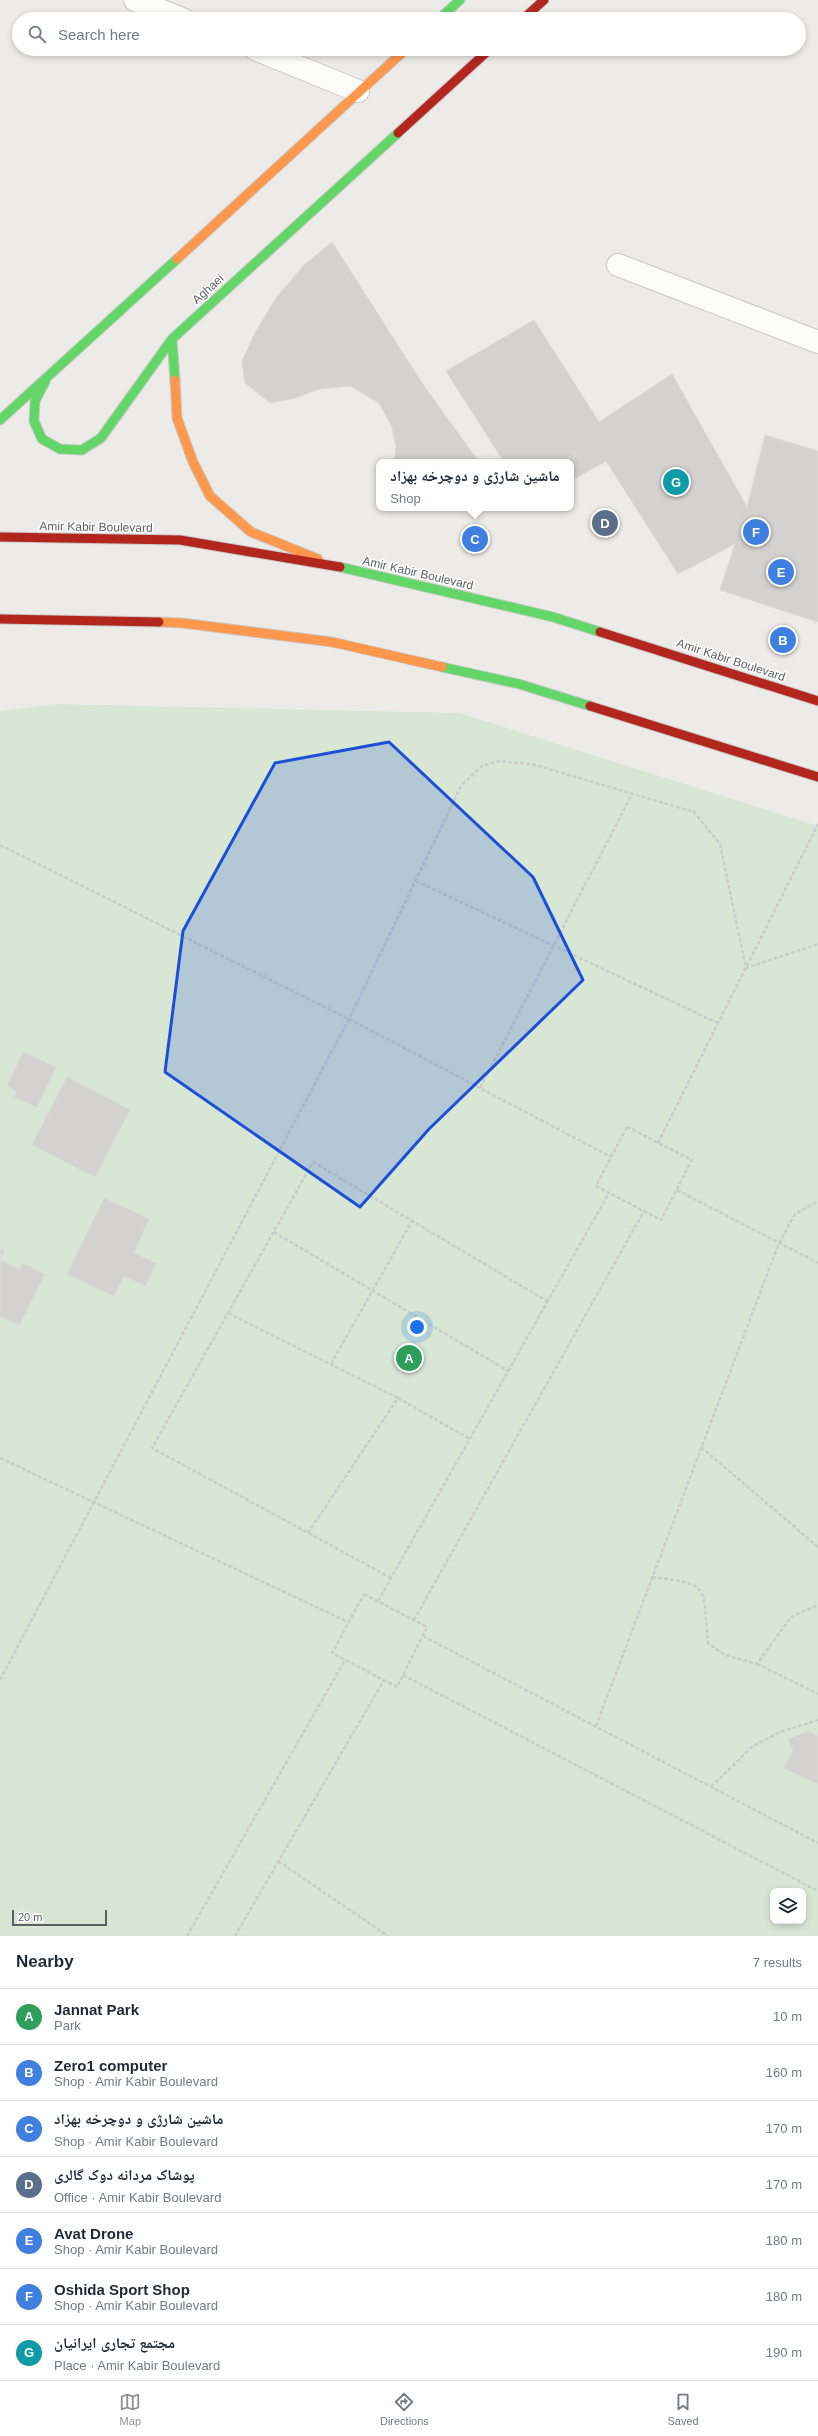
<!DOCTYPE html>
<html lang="en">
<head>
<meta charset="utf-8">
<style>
	:root { --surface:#fff; --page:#f6f6f7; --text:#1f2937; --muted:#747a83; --line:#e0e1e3; --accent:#8f9192 }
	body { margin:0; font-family:Arial,"Noto Naskh Arabic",sans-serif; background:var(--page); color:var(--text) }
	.controls { position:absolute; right:12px; bottom:12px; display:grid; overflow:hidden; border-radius:8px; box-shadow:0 2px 6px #0003 }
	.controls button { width:36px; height:36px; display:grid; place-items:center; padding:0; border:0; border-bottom:1px solid var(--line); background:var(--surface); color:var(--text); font:20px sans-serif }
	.scale { position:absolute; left:12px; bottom:10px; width:95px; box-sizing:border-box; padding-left:4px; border:2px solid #5d6064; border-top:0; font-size:11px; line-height:14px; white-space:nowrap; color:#5d6064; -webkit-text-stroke:3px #fff; paint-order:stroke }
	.you { position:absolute; left:417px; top:1327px; width:14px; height:14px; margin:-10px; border:3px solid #fff; border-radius:50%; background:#1a73e8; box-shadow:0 0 0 6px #1a73e833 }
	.badge { display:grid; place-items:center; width:26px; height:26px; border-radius:50%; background:var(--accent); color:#fff; font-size:13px; font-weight:700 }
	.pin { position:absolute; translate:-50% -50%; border:2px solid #fff; box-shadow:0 1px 4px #0006 }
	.popup { position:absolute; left:376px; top:459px; width:198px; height:52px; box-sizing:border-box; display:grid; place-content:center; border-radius:8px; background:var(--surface); filter:drop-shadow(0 1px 3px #0005); font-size:13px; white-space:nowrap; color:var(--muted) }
	.popup b { font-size:15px; color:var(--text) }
	.popup::after { content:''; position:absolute; left:50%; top:100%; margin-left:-8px; border:8px solid transparent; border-top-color:var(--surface) }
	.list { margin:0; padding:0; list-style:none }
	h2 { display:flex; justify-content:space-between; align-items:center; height:52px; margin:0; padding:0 16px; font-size:17px }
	h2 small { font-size:13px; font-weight:400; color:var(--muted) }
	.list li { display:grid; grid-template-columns:26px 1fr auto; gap:12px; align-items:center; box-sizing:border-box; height:56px; padding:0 16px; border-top:1px solid var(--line) }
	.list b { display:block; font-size:15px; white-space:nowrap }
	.list p { margin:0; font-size:13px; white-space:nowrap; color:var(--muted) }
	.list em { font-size:13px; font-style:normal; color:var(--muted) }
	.icon { flex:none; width:22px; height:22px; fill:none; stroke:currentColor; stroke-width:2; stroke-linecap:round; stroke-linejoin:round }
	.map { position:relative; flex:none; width:818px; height:1936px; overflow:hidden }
	.search { position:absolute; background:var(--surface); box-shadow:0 2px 6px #0003; left:12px; right:12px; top:12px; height:44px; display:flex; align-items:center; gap:10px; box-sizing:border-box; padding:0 14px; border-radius:22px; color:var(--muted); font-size:15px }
	.sheet { height:444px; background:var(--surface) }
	nav { display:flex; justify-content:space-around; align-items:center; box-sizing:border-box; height:56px; border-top:1px solid var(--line); background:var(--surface); font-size:11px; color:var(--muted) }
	nav a { display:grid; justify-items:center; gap:2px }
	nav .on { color:var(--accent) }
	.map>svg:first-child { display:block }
	.green { fill:#d7e7d4; fill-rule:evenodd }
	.building { fill:#d3d2d0; stroke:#dbdad6 }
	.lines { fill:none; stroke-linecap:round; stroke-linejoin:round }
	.street-casing { stroke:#c9c9c9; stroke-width:24 }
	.fast-casing { stroke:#c9c9c9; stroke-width:11 }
	.slow-casing { stroke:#c9c9c9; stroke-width:11 }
	.jam-casing { stroke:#c9c9c9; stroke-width:11 }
	.path { stroke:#c9cdca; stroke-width:2.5; stroke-dasharray:4 2; stroke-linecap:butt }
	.street { stroke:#fcfcfb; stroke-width:22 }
	.fast { stroke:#63d668; stroke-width:9 }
	.slow { stroke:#ff974d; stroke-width:9 }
	.jam { stroke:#b3261e; stroke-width:9 }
	.marked { fill:#1d4ed8; fill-opacity:0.2; stroke:#1d4ed8; stroke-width:3; stroke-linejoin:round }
	.labels { text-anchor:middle; stroke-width:3; stroke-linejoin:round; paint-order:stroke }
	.street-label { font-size:12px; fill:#5d6064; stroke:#fff }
</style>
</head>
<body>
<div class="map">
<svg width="818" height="1936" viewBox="0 0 818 1936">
	<rect width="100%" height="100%" fill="#ecebe7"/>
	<!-- green -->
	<path class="green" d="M57 704 459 713 818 826V1936H0V711ZM773 1891H803V1921H773Z"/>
	<!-- building -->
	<path class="building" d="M332 242 424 386 479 462H394L396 448 392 427 379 403 350 386 319 389 295 398 270 403 245 383 242 361 255 333 276 298 303 266Z
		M534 320 599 422 672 374 747 507 765 435 818 451V622L720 590 735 544 678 574 606 461 571 481V462H504L446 371Z
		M23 1052 56 1067 37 1107 14 1097 17 1091 7 1086Z
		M67 1077 130 1110 95 1177 32 1145Z
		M104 1198 149 1219 134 1253 156 1263 146 1286 124 1276 114 1296 67 1274Z
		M0 1248 5 1250 0 1260 19 1269 22 1263 45 1274 19 1325 0 1316Z
		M809 1731 818 1736V1784L784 1768 793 1751 788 1739Z"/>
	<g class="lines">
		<defs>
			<path id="street" d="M135 0 182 19
				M255 49 358 91
				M618 265 818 342"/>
			<path id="fast" d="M439 19 460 0
				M175 380 172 339 398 133
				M45 382 35 401 34 421 42 439 60 449 82 450 101 438 172 339
				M0 420 177 259
				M340 567 553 617 600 632
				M442 667 519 684 590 706"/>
			<path id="slow" d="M177 259 406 49
				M175 380 177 418 193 462 210 496 251 532 318 559
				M159 622 182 623 332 642 442 667"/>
			<path id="jam" d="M523 19 544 0
				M398 133 490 49
				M0 537 180 540 340 567
				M0 619 159 622
				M600 632 818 701
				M590 706 818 777"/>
		</defs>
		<!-- street casing -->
		<use href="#street" class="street-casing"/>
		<!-- fast casing -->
		<use href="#fast" class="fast-casing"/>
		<!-- slow casing -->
		<use href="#slow" class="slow-casing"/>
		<!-- jam casing -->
		<use href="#jam" class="jam-casing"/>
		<!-- path -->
		<path class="path" d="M0 845 349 1019 611 1157
			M416 881 718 1023
			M480 1088 632 794
			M627 1127 692 1160 661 1220 596 1186Z
			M658 1143 818 824
			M677 1190 818 1263
			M274 1232 508 1371
			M228 1313 398 1398
			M331 1364 412 1221
			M701 1447 818 1547
			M0 1458 348 1622
			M308 1533 398 1398 470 1439
			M652 1577C713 1584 702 1587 708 1643L725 1655 757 1664 791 1617 818 1605
			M391 1578 152 1448 313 1162 547 1301
			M364 1594 427 1627 397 1687 332 1653Z
			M378 1601 609 1193
			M414 1620 644 1211
			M423 1636 818 1843
			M757 1664 818 1694
			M403 1675 818 1891
			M0 1680 349 1019 461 786 482 766 499 761 532 764 694 812 720 844 746 968 818 944
			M596 1726 779 1243 795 1214 818 1201
			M711 1787 753 1746 780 1732 818 1720
			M278 1861 388 1936
			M187 1936 345 1660
			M235 1936 384 1680"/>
		<!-- street -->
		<use href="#street" class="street"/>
		<!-- fast -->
		<use href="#fast" class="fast"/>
		<!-- slow -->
		<use href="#slow" class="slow"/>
		<!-- jam -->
		<use href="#jam" class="jam"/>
	</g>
	<!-- marked area -->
	<path class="marked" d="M389 742 533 877 583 980 429 1129 360 1207 165 1072 183 931 275 763Z"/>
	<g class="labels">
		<!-- street labels -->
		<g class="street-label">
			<text transform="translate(208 289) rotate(-42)" y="4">Aghaei</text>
			<text transform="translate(96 527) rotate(1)" y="4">Amir Kabir Boulevard</text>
			<text transform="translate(418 573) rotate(13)" y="4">Amir Kabir Boulevard</text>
			<text transform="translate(731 660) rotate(18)" y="4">Amir Kabir Boulevard</text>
		</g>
	</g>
</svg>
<div class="controls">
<button><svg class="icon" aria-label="layers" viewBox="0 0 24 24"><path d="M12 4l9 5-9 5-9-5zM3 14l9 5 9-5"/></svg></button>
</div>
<div class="scale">20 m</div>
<div class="you"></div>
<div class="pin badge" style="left:409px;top:1358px;background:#2e9e5b">A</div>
<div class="pin badge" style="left:783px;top:640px;background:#3f7fe0">B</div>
<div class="pin badge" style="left:475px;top:539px;background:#3f7fe0">C</div>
<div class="popup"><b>ماشین شارژی و دوچرخه بهزاد</b>Shop</div>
<div class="pin badge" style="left:605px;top:523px;background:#5c6f8a">D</div>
<div class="pin badge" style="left:781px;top:572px;background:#3f7fe0">E</div>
<div class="pin badge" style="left:756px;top:532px;background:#3f7fe0">F</div>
<div class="pin badge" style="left:676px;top:482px;background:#0f9aa8">G</div>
<div class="search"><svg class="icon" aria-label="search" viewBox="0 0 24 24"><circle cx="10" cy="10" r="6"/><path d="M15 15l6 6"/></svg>Search here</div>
</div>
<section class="sheet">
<h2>Nearby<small>7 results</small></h2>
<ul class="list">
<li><span class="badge" style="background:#2e9e5b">A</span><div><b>Jannat Park</b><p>Park</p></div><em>10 m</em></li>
<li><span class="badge" style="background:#3f7fe0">B</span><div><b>Zero1 computer</b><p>Shop · Amir Kabir Boulevard</p></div><em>160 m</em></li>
<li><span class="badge" style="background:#3f7fe0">C</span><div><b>ماشین شارژی و دوچرخه بهزاد</b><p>Shop · Amir Kabir Boulevard</p></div><em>170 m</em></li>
<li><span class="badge" style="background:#5c6f8a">D</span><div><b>پوشاک مردانه دوک گالری</b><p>Office · Amir Kabir Boulevard</p></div><em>170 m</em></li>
<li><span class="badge" style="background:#3f7fe0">E</span><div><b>Avat Drone</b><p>Shop · Amir Kabir Boulevard</p></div><em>180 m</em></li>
<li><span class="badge" style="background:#3f7fe0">F</span><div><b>Oshida Sport Shop</b><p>Shop · Amir Kabir Boulevard</p></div><em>180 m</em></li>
<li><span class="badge" style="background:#0f9aa8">G</span><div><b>مجتمع تجاری ایرانیان</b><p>Place · Amir Kabir Boulevard</p></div><em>190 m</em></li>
</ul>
</section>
<nav>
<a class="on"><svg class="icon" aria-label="map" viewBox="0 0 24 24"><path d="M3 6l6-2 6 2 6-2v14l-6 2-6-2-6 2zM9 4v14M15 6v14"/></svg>Map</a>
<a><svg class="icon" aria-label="directions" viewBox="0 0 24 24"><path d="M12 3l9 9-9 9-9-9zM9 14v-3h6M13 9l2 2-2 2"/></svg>Directions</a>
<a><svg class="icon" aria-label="saved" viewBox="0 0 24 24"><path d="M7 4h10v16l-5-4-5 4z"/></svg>Saved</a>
</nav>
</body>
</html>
